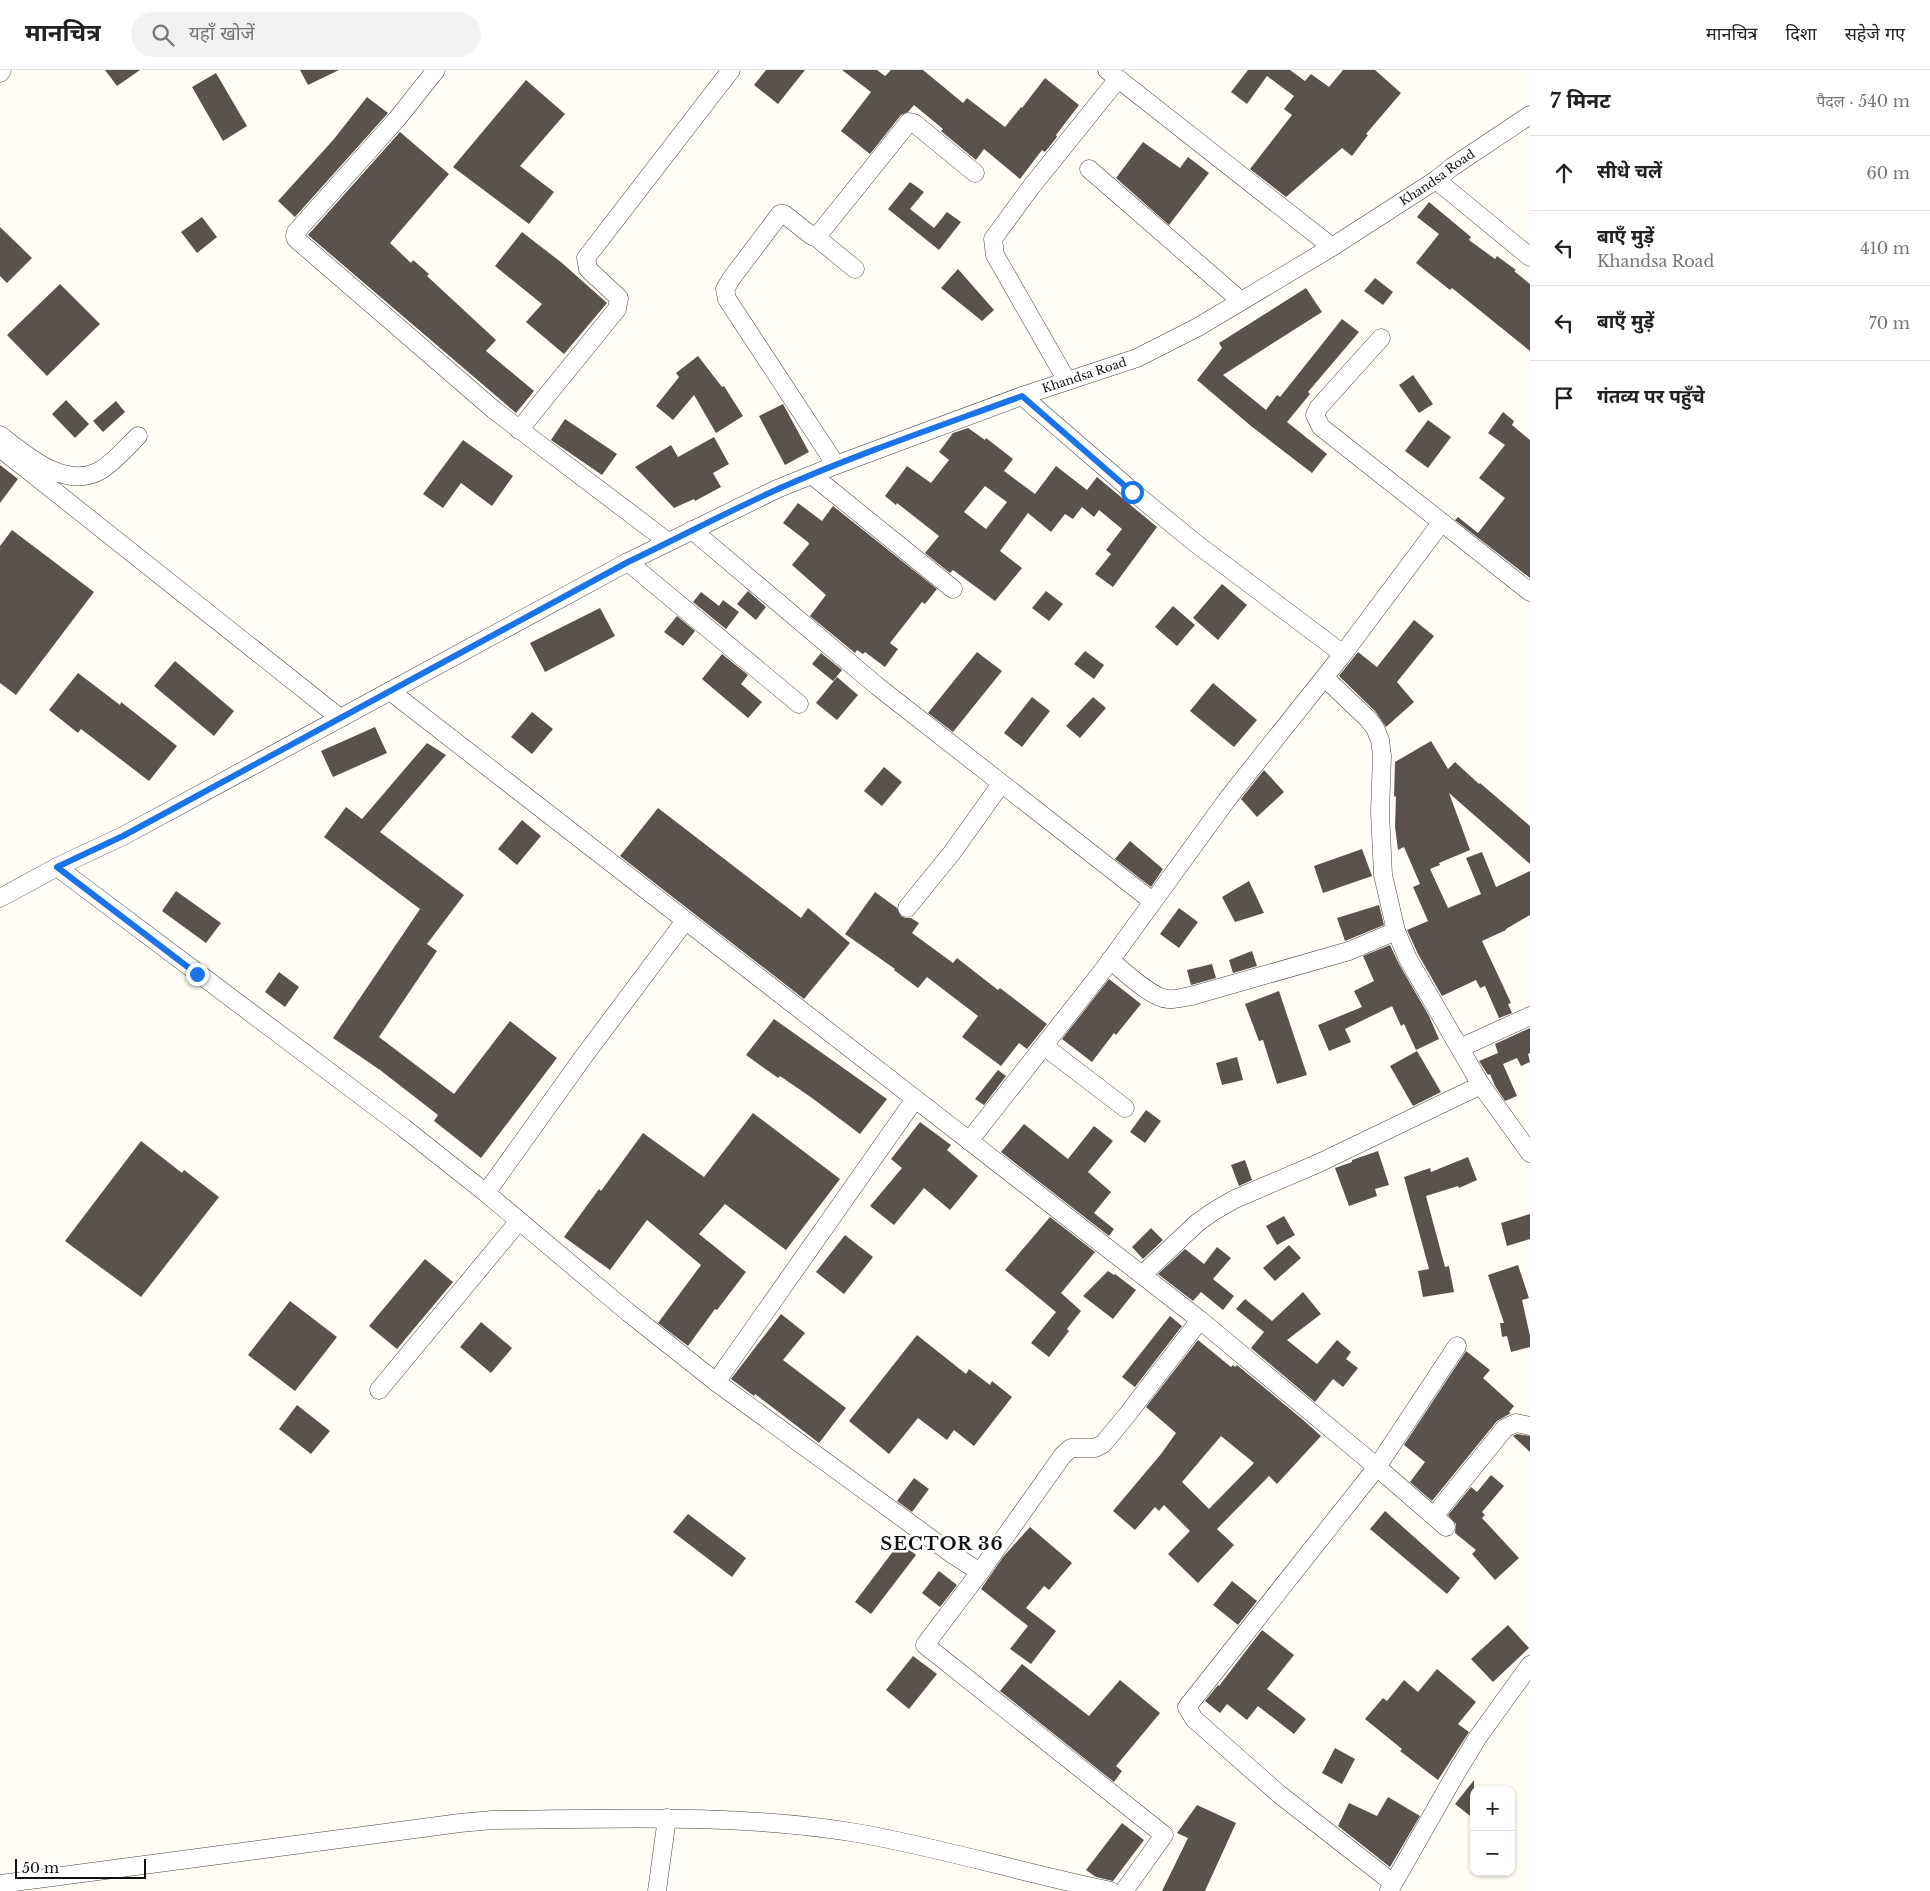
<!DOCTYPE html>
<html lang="hi">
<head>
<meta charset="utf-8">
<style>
	:root { --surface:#fff; --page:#f2f2f2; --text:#222; --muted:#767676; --line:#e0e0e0 }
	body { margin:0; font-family:"Libre Baskerville","Noto Sans Devanagari",serif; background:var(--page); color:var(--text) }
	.controls { position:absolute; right:15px; bottom:15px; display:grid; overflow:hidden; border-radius:10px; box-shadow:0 1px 4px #0004 }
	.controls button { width:45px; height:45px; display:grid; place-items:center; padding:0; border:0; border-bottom:1px solid var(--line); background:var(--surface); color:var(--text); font:25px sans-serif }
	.scale { position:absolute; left:15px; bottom:12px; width:131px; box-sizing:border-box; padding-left:5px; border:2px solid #111; border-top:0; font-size:14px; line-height:18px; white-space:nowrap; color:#111; -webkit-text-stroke:4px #fff; paint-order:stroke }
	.stop { position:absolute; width:15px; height:15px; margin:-11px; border:4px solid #1a73e8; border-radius:50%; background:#fff }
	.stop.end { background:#1a73e8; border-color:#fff; box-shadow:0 1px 5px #0008 }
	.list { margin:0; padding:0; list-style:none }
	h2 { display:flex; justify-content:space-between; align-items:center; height:65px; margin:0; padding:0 20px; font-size:21px }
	h2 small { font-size:16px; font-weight:400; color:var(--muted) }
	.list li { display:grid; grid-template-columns:32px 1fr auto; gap:15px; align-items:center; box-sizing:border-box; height:75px; padding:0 20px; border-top:1px solid var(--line) }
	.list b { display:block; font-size:19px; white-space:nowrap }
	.list p { margin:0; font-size:16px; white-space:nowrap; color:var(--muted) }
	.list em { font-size:16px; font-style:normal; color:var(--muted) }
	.icon { flex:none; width:28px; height:28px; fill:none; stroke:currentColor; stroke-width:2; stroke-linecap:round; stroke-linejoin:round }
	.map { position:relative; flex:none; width:1530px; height:1821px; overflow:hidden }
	header { display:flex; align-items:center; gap:30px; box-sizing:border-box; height:70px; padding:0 25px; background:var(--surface); border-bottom:1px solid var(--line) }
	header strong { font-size:24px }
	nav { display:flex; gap:28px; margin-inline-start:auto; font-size:18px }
	.search { width:350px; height:45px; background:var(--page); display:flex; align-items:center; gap:12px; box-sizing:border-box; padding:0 18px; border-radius:28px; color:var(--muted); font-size:19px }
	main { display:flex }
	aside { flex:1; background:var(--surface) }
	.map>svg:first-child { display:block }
	.building { fill:#5a524d; fill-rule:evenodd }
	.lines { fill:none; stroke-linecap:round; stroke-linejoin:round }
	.minor-casing { stroke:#444; stroke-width:19 }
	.minor { stroke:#fff; stroke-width:18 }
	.route { stroke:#1a73e8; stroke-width:6 }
	.labels { text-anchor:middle; stroke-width:5; stroke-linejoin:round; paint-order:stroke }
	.street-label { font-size:12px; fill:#111; stroke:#fff }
	.district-label { font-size:18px; font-weight:bold; letter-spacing:1px; fill:#111; stroke:#fff }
</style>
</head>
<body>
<header>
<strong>मानचित्र</strong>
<div class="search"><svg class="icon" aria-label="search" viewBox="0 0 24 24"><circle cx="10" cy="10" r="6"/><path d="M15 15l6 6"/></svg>यहाँ खोजें</div>
<nav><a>मानचित्र</a><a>दिशा</a><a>सहेजे गए</a></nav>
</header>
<main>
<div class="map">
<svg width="1530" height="1821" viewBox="0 0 1530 1821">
	<rect width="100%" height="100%" fill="#fffdf5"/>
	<!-- building -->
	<path class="building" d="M105 0H140L117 16Z
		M300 0H339L308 15Z
		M766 0H805L778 34 754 15Z
		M842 0H877L885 6 891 0H923L963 33 967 28 1005 57 1021 37 1022 38 1045 8 1079 35 1056 65 1057 67 1045 82 1042 80 1020 109 984 79 976 90 941 61 943 59 914 35 908 42 901 45 870 84 841 61 871 22Z
		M1248 0H1290L1305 11 1311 4 1329 17 1343 0H1375L1401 23 1366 64 1368 65 1352 86 1342 78 1286 127 1250 99 1292 45 1284 39 1294 26 1267 6 1247 34 1231 22Z
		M216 3 247 56 223 71 192 17Z
		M526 10 565 44 520 96 554 122 529 154 453 97Z
		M367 27 388 43 295 147 278 131 334 69Z
		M400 62 449 104 390 173 411 193 413 190 429 204 427 206 496 270 486 281 534 321 516 343 308 165Z
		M1143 72 1180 98 1188 87 1209 103 1169 155 1116 108Z
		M910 112 924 122 910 139 934 158 947 142 961 152 939 180 888 139Z
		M1429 132 1471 167 1469 170 1495 189 1497 186 1516 200 1514 201 1530 214V281L1452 218 1450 220 1416 193 1439 164 1417 147Z
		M202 147 217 167 197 183 181 162Z
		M0 157 32 188 7 213 0 206Z
		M522 162 562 193 607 233 564 284 526 252 542 234 495 196Z
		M958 199 994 240 982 251 941 218Z
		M1375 208 1393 222 1383 235 1364 221Z
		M60 214 100 254 47 306 7 265Z
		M1306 218 1322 242 1223 305 1266 340 1277 325 1280 327 1342 249 1359 262 1308 322 1310 324 1287 352 1327 384 1312 403 1251 356 1197 310 1222 278 1219 273Z
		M698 286 722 317 724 316 743 346 716 363 694 325 673 350 656 336 679 307 676 303Z
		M1413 305 1433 334 1419 343 1399 315Z
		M66 330 89 354 75 368 52 344Z
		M116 331 125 342 103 362 93 351Z
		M783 334 809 382 785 395 759 346Z
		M1503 342 1514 351 1512 355 1530 370V508L1455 450 1458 447 1478 463 1505 428 1479 408 1505 375 1488 363Z
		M565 349 617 384 602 405 551 370Z
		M1428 350 1451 367 1428 398 1405 381Z
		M968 358 985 370 986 368 1013 389 1004 401 1035 424 1056 396 1087 420 1097 407 1157 457 1113 517 1095 504 1111 484 1106 480 1122 459 1099 440 1094 447 1082 437 1073 449 1065 444 1051 462 1028 443 1000 481 1022 498 995 531 953 500 950 503 925 483 939 466 897 433 896 435 885 426 907 396 931 413 949 390 939 382 953 363ZM985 416 1007 432 986 459 964 442Z
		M714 367 729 394 713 403 721 417 695 431 694 429 674 438 635 397 671 375 678 387Z
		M463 370 513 406 492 436 461 413 443 438 423 424Z
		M0 395 18 409 0 433Z
		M798 433 822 451 833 436 937 519 925 534 922 532 890 573 898 579 885 597 865 582 863 584 857 580 855 583 810 546 826 525 792 495 809 474 808 472 783 453Z
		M12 460 94 522 16 625 0 613V476Z
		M1222 514 1247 535 1218 570 1193 548Z
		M748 521 766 537 756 550 737 534Z
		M1046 521 1063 534 1049 551 1032 538Z
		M701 522 719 536 723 530 739 542 726 559 693 532Z
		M1173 536 1195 555 1177 576 1155 557Z
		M600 538 615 566 545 602 530 573Z
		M677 546 695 561 683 576 664 562Z
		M1414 550 1434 566 1397 612 1414 632 1386 657 1375 641 1339 606 1358 582 1377 597Z
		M1085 581 1104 595 1094 609 1074 594Z
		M977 582 1002 601 953 662 928 643Z
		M821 583 842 600 833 611 812 594Z
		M722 584 748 605 741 614 762 632 748 648 702 609Z
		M175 591 234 641 214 666 154 616Z
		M78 603 120 635 121 632 177 676 149 711 81 659 78 663 49 640Z
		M837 607 858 625 837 650 816 633Z
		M1213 613 1257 650 1234 677 1190 641Z
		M1032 627 1050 641 1022 677 1004 663Z
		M1093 627 1106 638 1080 668 1066 656Z
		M532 642 553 659 532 684 511 667Z
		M375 657 387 683 333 707 321 681Z
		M1431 671 1448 699 1455 692 1479 714 1480 713 1530 756V794L1449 723 1470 780 1439 793 1440 795 1430 799 1448 838 1481 824 1466 788 1482 782 1496 817 1530 801V845L1506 859V860L1482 871 1511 933 1508 934 1512 943 1499 948 1485 916 1480 918 1476 910 1442 926 1418 884 1407 860 1428 851 1413 817 1420 814 1404 777 1398 780 1395 757 1396 726 1394 727 1395 692Z
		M427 673 446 685 380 762 464 825 427 874 437 881 379 967 454 1024 510 951 557 988 481 1088 434 1051 438 1045 380 1000 333 968 420 839 324 767 346 737 362 749Z
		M884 697 902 712 882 736 864 721Z
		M1264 700 1284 722 1257 747 1241 729Z
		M658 738 801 848 808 838 850 873 804 929 620 786Z
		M522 750 541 766 517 795 498 779Z
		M1130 771 1163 799 1151 817 1115 789Z
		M1362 779 1372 806 1323 823 1314 796Z
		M1249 811 1264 843 1235 852 1222 827Z
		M176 821 221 853 206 873 162 841Z
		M875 822 897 838 901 846 906 848H911L919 853 912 863 953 893 957 888 998 920 1000 918 1047 954 1027 979 1019 973 1001 996 962 967 978 946 927 907 918 918 894 900 895 899 845 864Z
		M1379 835 1384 855 1345 871 1337 848Z
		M1179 838 1198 852 1179 878 1160 864Z
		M1390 875 1399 894 1429 946 1439 969 1416 980 1404 954 1401 956 1392 936 1345 959 1351 972 1329 981 1318 955 1362 937 1354 921 1374 911 1363 886Z
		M1252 881 1257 896 1233 903 1229 890Z
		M1212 894 1216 908 1191 915 1187 900Z
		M279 902 299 917 285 937 265 922Z
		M1109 909 1141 934 1116 965 1114 963 1092 992 1062 969Z
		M1279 921 1307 1005 1277 1014 1263 970 1259 971 1245 934Z
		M774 949 887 1029 860 1064 812 1028 780 1006 778 1008 746 985Z
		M1530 958V983L1528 984 1530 992 1521 996 1517 988 1503 994 1517 1026 1505 1031 1495 1016 1490 1004 1488 1005 1479 991 1498 983 1495 974Z
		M1417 981 1441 1022 1413 1036 1390 996Z
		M1237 987 1243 1010 1222 1015 1216 993Z
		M998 1000 1006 1006 984 1035 975 1029Z
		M1146 1040 1161 1051 1145 1073 1130 1062Z
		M753 1043 840 1109 786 1180 725 1134 699 1164 746 1202 717 1240 715 1239 688 1276 658 1253 701 1195 647 1150 610 1200 564 1167 599 1119 601 1121 643 1063 704 1107Z
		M920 1052 951 1075 947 1080 978 1106 950 1140 924 1118 894 1155 870 1136 902 1098 891 1089Z
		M1024 1054 1068 1089 1094 1056 1113 1071 1088 1102 1111 1122 1094 1143 1114 1159 1109 1166 1001 1082Z
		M141 1071 182 1103 184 1100 219 1127 141 1227 65 1171Z
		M1378 1081 1389 1115 1375 1119 1377 1126 1349 1136 1335 1098 1352 1092V1090Z
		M1468 1087 1477 1110 1459 1118 1458 1116 1426 1126 1445 1197 1449 1196 1454 1222 1423 1227 1418 1201 1429 1199 1404 1107 1430 1098 1431 1102Z
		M1245 1090 1252 1110 1239 1116 1231 1095Z
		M1530 1144V1169L1507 1176 1501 1153Z
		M1284 1146 1295 1165 1277 1175 1266 1156Z
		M1050 1147 1095 1182 1061 1223 1081 1241 1067 1259 1069 1261 1049 1287 1031 1273 1056 1242 1005 1200Z
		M1151 1158 1163 1170 1143 1189 1132 1177Z
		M845 1165 873 1187 844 1224 816 1202Z
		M1289 1175 1301 1188 1275 1211 1263 1198Z
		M1217 1177 1231 1188 1213 1209 1234 1226 1223 1240 1201 1222 1193 1231 1158 1204 1185 1179 1204 1194Z
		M425 1189 453 1212 397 1279 369 1256Z
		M1518 1195 1529 1228 1522 1230 1530 1266V1277L1511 1282 1507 1266 1502 1267 1500 1253H1504L1488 1205Z
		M1108 1201 1114 1205 1115 1204 1136 1220 1113 1249 1083 1226Z
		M1303 1222 1321 1244 1287 1270 1317 1294 1337 1270 1351 1282 1346 1289 1358 1298 1343 1317 1333 1309 1315 1332 1251 1278 1264 1262 1236 1239 1245 1229 1272 1251Z
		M290 1231 337 1267 295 1321 248 1285Z
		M781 1244 805 1263 783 1290 846 1338 819 1373 755 1324 754 1326 731 1309Z
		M1170 1246 1182 1256 1135 1317 1122 1307Z
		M481 1252 512 1278 491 1303 460 1277Z
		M917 1265 966 1304 969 1299 990 1315 992 1311 1012 1327 974 1376 954 1360 947 1370 918 1348 889 1384 849 1351Z
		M1198 1270 1231 1297 1233 1295 1235 1297 1237 1295 1302 1349 1321 1366 1277 1414 1269 1406 1217 1459 1234 1475 1198 1513 1168 1484 1190 1461 1164 1435 1159 1441 1155 1437 1135 1460 1113 1441 1161 1384 1176 1363 1146 1337ZM1221 1366 1254 1393 1209 1439 1182 1412Z
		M1466 1281 1490 1300 1483 1308 1514 1336 1509 1342 1511 1343 1497 1351 1432 1431 1410 1412 1425 1392 1404 1375Z
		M297 1335 330 1361 311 1384 279 1359Z
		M1517 1364 1530 1366V1382L1513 1366Z
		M1491 1405 1504 1416 1482 1442 1485 1445 1482 1448 1519 1488 1495 1510 1472 1484 1476 1480 1455 1463 1456 1454 1448 1445 1471 1417 1477 1422Z
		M914 1408 929 1419 912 1442 897 1431Z
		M1385 1441 1460 1508 1447 1524 1370 1459Z
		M688 1444 746 1488 732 1507 673 1462Z
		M1030 1457 1072 1493 1049 1520 1044 1516 1026 1538 1056 1561 1031 1594 1010 1579 1028 1556 981 1519 1003 1487Z
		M900 1472 916 1485 871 1544 855 1532Z
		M939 1501 957 1515 940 1537 922 1523Z
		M1232 1511 1257 1531 1238 1555 1213 1535Z
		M1508 1555 1529 1578 1493 1612 1471 1589Z
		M1262 1560 1294 1585 1267 1619 1306 1649 1294 1664 1258 1636 1247 1650 1227 1634 1220 1643 1205 1631 1218 1615 1219 1616Z
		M913 1586 937 1604 909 1639 886 1620Z
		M1022 1594 1089 1646 1120 1610 1160 1643 1116 1696 1122 1701 1114 1712 1000 1621Z
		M1437 1599 1476 1632 1458 1654 1469 1662 1438 1710 1400 1681 1402 1679 1365 1649 1383 1628 1387 1631 1404 1610 1418 1622Z
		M1335 1678 1355 1689 1342 1714 1322 1703Z
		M1474 1710V1749L1455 1734Z
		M1388 1727 1420 1746 1390 1797 1338 1756 1349 1733 1377 1746Z
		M1197 1735 1236 1753 1205 1821H1162L1188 1768 1177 1763Z
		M1122 1753 1144 1770 1113 1811 1096 1807 1086 1800Z"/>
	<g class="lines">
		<defs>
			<g id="minor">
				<path d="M436 0 397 49 296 162 295 166 296 169 494 340 668 472"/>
				<path d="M1107 0 1332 177"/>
				<path d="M0 3 2 0"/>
				<path d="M1089 99 1241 231"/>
				<path d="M1436 110 1530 187"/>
				<path d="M816 167 855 199"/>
				<path d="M1381 268 1319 337 1315 345 1321 357 1530 522"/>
				<path d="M1067 311 995 185 993 169 1031 117 1118 9"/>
				<path d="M1022 326 1132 421 1194 472 1343 584"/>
				<path d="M519 360 617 239 619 228 588 199 586 188 731 0"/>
				<path d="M0 365C26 385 66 421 101 400 114 392 127 377 138 366"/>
				<path d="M0 378 340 648"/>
				<path d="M836 395 727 229 725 219 731 209 780 144H784L812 166 816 167 819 164 909 52 914 53 975 103"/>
				<path d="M812 405 953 519"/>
				<path d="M692 460 877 616 1152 831"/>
				<path d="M628 492 799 634"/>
				<path d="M1325 608 1368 649 1375 658 1380 670 1382 686 1380 742 1383 805 1396 861 1408 889 1481 1015 1530 1083"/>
				<path d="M390 621 1200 1250 1377 1397 1446 1457"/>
				<path d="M57 797 404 1058 486 1123 629 1243 716 1312 952 1484 980 1502"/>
				<path id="s1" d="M0 828 57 797 123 766 628 492 777 419 836 395 1022 326 1137 288 1198 257 1332 177 1436 110 1452 97 1530 45"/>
				<path d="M907 838 951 784 1001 714"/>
				<path d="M1110 890C1124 901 1151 928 1168 929 1175 930 1184 927 1191 926L1349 881 1396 861"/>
				<path d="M1044 976 1125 1038"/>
				<path d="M1460 978 1530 946"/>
				<path d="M969 1071 1104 899 1229 727 1343 584 1441 453"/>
				<path d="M486 1123 584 986 685 851"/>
				<path d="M1142 1205 1197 1153 1214 1141 1235 1129 1319 1093 1481 1015"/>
				<path d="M716 1312 915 1029"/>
				<path d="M379 1320 519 1151"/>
				<path d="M1434 1446 1505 1358 1516 1353 1530 1356"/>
				<path d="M1393 1813 1279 1724 1194 1649 1187 1637 1377 1397 1457 1276"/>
				<path d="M0 1814 460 1753 492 1750C613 1749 736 1743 857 1763 943 1778 1026 1804 1111 1821"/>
				<path d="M657 1821 667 1748"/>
				<path d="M1124 1821 1164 1765 925 1575 980 1502 1063 1385 1071 1378H1095L1103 1374 1127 1345 1200 1250"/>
				<path d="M1389 1821 1455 1705 1478 1667 1530 1595"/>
			</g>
		</defs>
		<!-- minor casing -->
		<use href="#minor" class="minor-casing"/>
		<!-- minor -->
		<use href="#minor" class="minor"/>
	</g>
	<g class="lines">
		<!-- route -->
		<path class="route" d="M197 904 57 797 123 766 628 492C678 468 727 442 778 419 857 384 940 356 1022 326L1132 422"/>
	</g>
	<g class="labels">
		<!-- street labels -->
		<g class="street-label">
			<text dy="4" stroke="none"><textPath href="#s1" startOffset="1612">Khandsa Road</textPath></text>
			<text dy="4" stroke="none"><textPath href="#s1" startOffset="1206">Khandsa Road</textPath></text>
		</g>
		<!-- district labels -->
		<g class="district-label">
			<text x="942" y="1480">SECTOR 36</text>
		</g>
	</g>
</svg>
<div class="controls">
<button>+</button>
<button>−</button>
</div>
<div class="scale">50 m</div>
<div class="stop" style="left:1132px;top:422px"></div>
<div class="stop end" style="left:197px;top:904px"></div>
</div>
<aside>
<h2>7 मिनट<small>पैदल · 540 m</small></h2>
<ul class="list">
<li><svg class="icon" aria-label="ahead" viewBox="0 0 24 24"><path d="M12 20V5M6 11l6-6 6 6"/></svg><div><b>सीधे चलें</b></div><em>60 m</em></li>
<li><svg class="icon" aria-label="left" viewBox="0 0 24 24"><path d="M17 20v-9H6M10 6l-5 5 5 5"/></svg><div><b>बाएँ मुड़ें</b><p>Khandsa Road</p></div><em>410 m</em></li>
<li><svg class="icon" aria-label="left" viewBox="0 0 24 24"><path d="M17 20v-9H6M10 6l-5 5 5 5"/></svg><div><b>बाएँ मुड़ें</b></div><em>70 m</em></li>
<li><svg class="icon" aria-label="arrive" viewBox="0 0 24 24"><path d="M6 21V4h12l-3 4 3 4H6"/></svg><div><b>गंतव्य पर पहुँचे</b></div></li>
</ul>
</aside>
</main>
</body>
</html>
